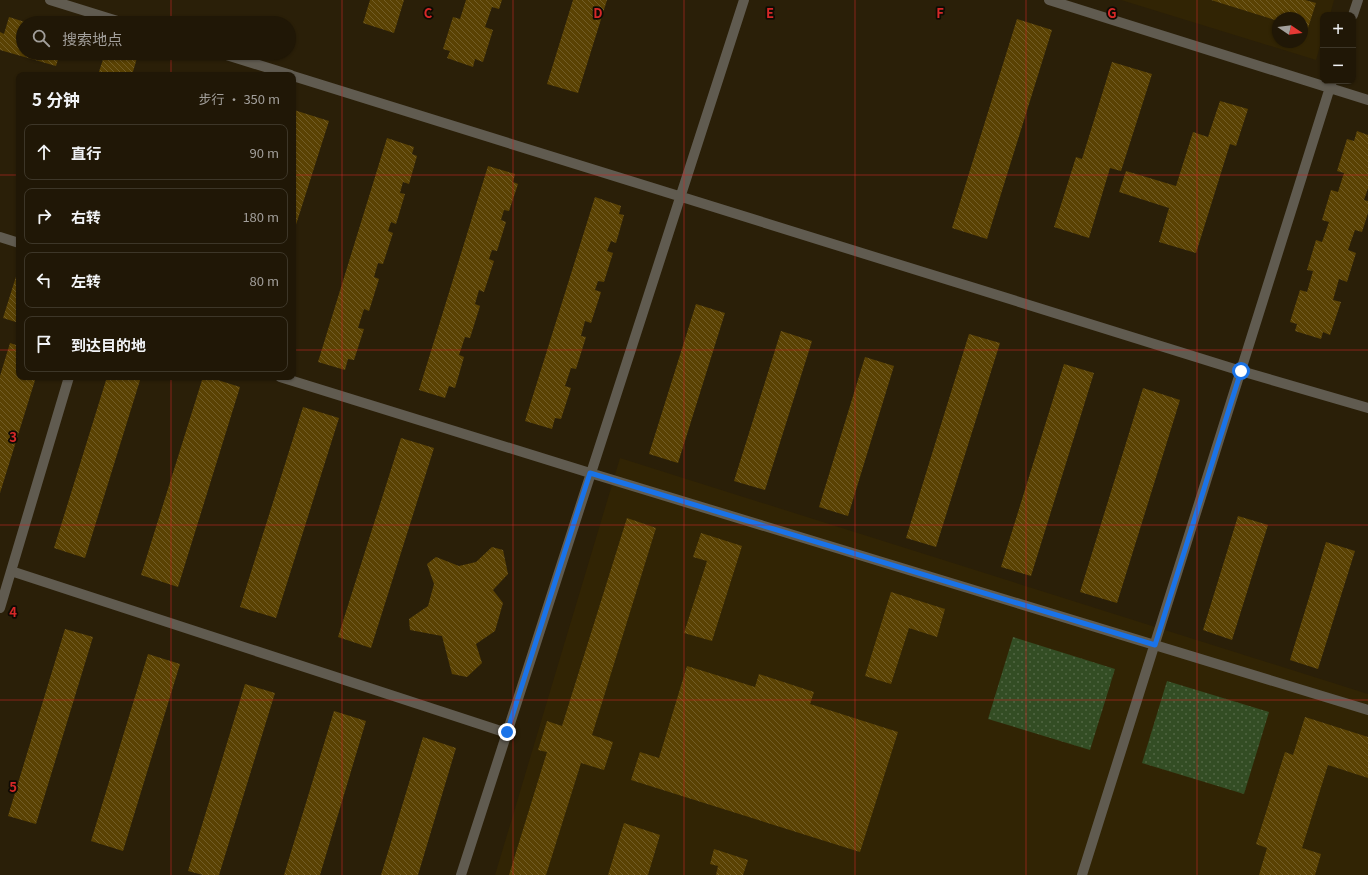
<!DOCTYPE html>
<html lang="zh">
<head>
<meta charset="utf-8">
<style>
	:root { --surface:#201706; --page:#2d2414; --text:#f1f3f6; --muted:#a29f9b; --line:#3d3628 }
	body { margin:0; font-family:Georgia,"Noto Sans SC",serif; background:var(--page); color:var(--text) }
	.controls { position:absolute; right:12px; top:12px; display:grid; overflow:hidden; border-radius:8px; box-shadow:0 1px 3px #0004 }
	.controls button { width:36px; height:36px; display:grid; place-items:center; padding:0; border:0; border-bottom:1px solid var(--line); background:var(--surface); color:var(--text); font:20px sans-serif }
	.compass { position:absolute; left:1272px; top:12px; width:36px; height:36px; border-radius:50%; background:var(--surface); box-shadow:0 1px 3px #0004; rotate:103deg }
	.stop { position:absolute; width:12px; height:12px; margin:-9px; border:3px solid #1a73e8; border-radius:50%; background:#fff }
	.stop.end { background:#1a73e8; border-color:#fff; box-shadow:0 1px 4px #0008 }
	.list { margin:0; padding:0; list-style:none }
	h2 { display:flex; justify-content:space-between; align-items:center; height:52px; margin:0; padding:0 16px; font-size:17px }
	h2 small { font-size:13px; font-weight:400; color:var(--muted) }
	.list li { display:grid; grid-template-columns:26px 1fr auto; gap:12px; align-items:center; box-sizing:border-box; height:56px; margin:0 8px 8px; padding:0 8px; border:1px solid var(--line); border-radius:8px }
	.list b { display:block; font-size:15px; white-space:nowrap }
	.list em { font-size:13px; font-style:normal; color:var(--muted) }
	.icon { flex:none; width:22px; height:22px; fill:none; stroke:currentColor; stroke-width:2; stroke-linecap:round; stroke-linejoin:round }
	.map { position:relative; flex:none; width:1368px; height:875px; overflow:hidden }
	.search { position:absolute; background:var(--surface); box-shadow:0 1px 3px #0004; left:16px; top:16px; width:280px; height:44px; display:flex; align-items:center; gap:10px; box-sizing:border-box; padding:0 14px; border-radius:22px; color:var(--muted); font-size:15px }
	.panel { position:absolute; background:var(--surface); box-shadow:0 1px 3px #0004; left:16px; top:72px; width:280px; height:308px; border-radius:8px }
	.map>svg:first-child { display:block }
	.built { fill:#312404; fill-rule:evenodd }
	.grass { fill:url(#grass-dots) }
	.building { fill:url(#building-back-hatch) }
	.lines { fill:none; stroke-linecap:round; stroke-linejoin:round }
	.service { stroke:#605b50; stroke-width:10 }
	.route { stroke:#1a73e8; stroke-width:5 }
	.grid { fill:none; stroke:#d62828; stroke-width:1; stroke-opacity:0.55 }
	.grid-label { font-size:13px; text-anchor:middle; font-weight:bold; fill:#d62828; stroke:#0f0a03; stroke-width:3.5; stroke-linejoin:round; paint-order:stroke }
</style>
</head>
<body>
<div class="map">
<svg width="1368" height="875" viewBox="0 0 1368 875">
	<defs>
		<pattern id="grass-dots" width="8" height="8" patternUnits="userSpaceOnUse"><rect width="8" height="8" fill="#334d24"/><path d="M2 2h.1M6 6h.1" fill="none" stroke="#516643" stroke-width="1.8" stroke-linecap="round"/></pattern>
		<pattern id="building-back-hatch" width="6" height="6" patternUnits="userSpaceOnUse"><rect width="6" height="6" fill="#5a4203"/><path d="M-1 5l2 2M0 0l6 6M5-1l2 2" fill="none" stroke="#725d27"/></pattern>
	</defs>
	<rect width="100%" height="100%" fill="#2a1f08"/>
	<!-- built -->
	<path class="built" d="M1121 0H1334L1330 15H1323V36L1316 60ZM1278 18H1302V42H1278Z
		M620 458 1368 694V875H495Z"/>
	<!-- grass -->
	<path class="grass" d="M1013 637 1115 669 1090 750 988 719Z
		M1167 681 1269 712 1244 794 1142 763Z"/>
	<!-- building -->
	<path class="building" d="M370 0H404L394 33 363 23Z
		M466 0H502L499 9 492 7 485 27 493 30 483 62 475 59 473 67 447 58 450 51 443 49 453 17 460 19Z
		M573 0H607L578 93 547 84Z
		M1211 0H1305L1316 3 1307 31 1302 29V18H1278V21Z
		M9 17 28 23H23V53H60L56 66 0 50V32L4 34Z
		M1017 19 1052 30 987 239 952 228Z
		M105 53H121L137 58 132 75H98Z
		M1112 62 1152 74 1121 171 1110 168 1089 238 1054 227 1076 157 1082 159Z
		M1220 101 1248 109 1236 146 1230 144 1196 253 1159 242 1169 208 1119 192 1126 171 1176 186 1193 132 1208 137Z
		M294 110 329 121 293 234V112Z
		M1357 131 1368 135V188L1364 200 1368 201V213L1362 232 1355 230 1348 250 1356 253 1347 282 1339 279 1333 300 1341 302 1330 335 1323 332 1321 339 1295 331 1297 324 1290 322 1300 290 1307 292 1313 271 1307 270 1316 240 1322 242 1329 222 1322 220 1331 190 1338 192 1344 173 1337 171 1347 139 1354 141Z
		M387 138 414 147 412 154 417 156 409 184 403 182 400 193 405 194 396 224 391 222 388 231 393 233 383 264 378 263 374 277 379 279 369 311 364 309 358 328 364 329 354 360 348 359 345 370 318 362Z
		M488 166 515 174 513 182 518 184 509 211 504 210 501 220 506 222 497 251 492 250 489 259 494 261 484 292 479 290 475 304 480 306 470 338 465 337 459 355 464 357 455 388 449 386 445 398 419 390Z
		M595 197 621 206 619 214 624 215 616 243 611 241 607 251 613 253 604 282 598 281 595 290 601 292 591 323 585 321 581 336 586 337 576 369 571 368 565 386 571 388 561 419 555 418 552 429 525 421Z
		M19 267V323L3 318Z
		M696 304 725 313 678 463 649 454Z
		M781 331 812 341 765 490 734 481Z
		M969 334 1000 343 936 547 906 538Z
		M10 343 19 346V377H36L0 493V376Z
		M865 357 894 366 848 516 819 507Z
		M1064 364 1094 373 1031 576 1001 567Z
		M107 377H141L85 558 54 548Z
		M203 377H208L240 387 178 587 141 575Z
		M1143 388 1180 400 1117 603 1080 592Z
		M303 407 339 418 276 618 240 607Z
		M401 438 434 448 371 648 338 637Z
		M1238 516 1268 525 1232 640 1203 630Z
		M627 518 656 528 592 735 613 742 604 770 581 763 546 875H509L547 752 538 750 547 721 562 726Z
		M701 533 742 546 712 641 684 633 707 561 693 557Z
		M1326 542 1355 551 1318 669 1290 660Z
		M492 547 503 550 508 574 493 590 503 603 495 631 476 644 482 663 467 677 452 674 442 636 410 630 409 619 428 606 434 584 427 564 436 557 459 566 476 562Z
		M891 592 945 609 937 637 909 628 891 684 865 676Z
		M65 629 93 637 36 824 8 816Z
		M148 654 180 664 123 851 91 841Z
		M687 666 755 687 759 674 814 692 810 704 898 732 860 852 631 780 640 752 659 758Z
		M245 684 275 693 219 875H203L188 871Z
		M334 711 366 721 320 875H284Z
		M1305 717 1368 737V778L1328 765 1302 848 1321 854 1315 875H1259L1267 848 1256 844 1285 752 1293 755Z
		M423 737 456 748 418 875H381Z
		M624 823 660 835 648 875H608Z
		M714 849 748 860 743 875H716L718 866 710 864Z"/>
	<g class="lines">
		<!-- service -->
		<path class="service" d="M50 0 124 23
			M1049 0 1368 100
			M1353 15 1358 0
			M220 53 291 75
			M293 76 1241 371 1368 408
			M0 237 19 243
			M280 377 590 473 1368 710
			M11 571 507 733
			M0 608 69 377
			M461 875 744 0
			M1082 875 1332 81"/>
	</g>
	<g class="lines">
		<!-- route -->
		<path class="route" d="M507 732 590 473 1155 645 1241 371"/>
	</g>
	<!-- grid -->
	<path class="grid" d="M171 0V23M342 0V875M513 0V875M684 0V875M855 0V875M1026 0V875M1197 0V875M171 53V75M0 175H19M293 175H1368M0 350H19M293 350H1368M171 377V875M0 525H1368M0 700H1368"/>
	<g class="grid-label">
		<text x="428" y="18">C</text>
		<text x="598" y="18">D</text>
		<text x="770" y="18">E</text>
		<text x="940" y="18">F</text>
		<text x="1112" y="18">G</text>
		<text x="13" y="442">3</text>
		<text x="13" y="617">4</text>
		<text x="13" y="792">5</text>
	</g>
</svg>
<div class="controls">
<button>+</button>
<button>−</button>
</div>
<svg class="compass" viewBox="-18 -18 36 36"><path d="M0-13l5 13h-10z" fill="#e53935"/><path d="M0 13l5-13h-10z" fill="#a29f9b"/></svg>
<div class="stop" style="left:1241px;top:371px"></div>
<div class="stop end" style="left:507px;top:732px"></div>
<div class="search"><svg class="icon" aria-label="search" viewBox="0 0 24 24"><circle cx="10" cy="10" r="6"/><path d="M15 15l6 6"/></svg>搜索地点</div>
<section class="panel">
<h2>5 分钟<small>步行 · 350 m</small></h2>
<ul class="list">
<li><svg class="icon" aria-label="ahead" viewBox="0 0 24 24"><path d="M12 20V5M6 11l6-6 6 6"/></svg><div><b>直行</b></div><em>90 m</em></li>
<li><svg class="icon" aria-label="right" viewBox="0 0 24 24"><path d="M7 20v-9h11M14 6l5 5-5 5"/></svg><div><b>右转</b></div><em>180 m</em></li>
<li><svg class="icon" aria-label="left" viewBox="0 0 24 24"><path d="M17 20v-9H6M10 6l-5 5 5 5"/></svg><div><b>左转</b></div><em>80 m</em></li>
<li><svg class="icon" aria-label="arrive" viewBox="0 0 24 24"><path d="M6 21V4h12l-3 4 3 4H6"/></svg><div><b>到达目的地</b></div></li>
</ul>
</section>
</div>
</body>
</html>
